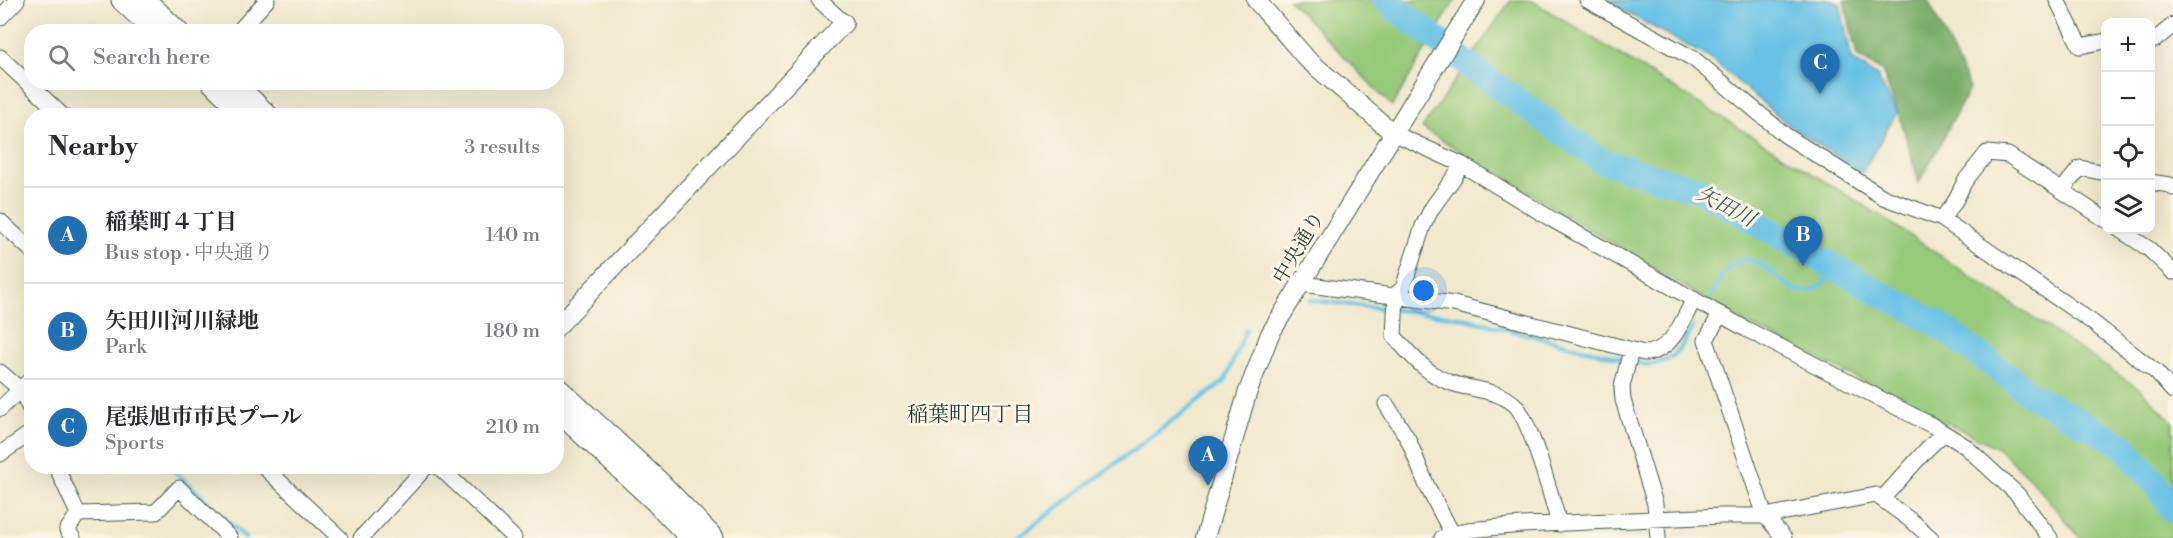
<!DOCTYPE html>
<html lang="en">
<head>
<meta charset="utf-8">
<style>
	:root { --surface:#fff; --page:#f7f7f7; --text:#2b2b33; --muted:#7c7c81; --line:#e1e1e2; --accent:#1f6fb2 }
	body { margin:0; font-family:"Libre Bodoni","Noto Serif JP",serif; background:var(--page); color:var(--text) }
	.controls { position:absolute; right:18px; top:18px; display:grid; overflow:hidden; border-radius:12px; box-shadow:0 6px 24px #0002 }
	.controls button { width:54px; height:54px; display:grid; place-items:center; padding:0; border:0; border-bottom:2px solid var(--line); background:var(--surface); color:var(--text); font:30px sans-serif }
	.you { position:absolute; left:1424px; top:291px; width:21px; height:21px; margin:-15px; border:4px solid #fff; border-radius:50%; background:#1a73e8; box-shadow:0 0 0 9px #1a73e833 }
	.badge { display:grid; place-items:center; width:39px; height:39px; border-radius:50%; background:var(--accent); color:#fff; font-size:20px; font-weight:700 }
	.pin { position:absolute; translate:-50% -50px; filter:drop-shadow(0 2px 3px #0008) }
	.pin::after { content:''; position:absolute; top:32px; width:21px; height:18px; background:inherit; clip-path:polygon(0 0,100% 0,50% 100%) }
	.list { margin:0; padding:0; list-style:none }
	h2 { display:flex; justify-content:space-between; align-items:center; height:78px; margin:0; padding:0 24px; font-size:26px }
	h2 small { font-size:20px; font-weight:400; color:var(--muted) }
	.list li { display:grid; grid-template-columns:39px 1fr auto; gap:18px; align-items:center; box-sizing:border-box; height:96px; padding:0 24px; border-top:2px solid var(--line) }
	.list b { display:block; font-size:22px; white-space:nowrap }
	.list p { margin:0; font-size:20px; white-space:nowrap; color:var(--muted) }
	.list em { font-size:20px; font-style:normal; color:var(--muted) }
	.icon { flex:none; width:33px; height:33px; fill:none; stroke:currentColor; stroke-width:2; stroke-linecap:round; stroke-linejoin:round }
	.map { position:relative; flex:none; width:2173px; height:538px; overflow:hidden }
	.search { position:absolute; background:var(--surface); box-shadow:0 6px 24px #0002; left:24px; top:24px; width:540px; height:66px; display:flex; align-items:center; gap:15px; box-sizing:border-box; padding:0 21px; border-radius:24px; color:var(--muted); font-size:22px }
	.panel { position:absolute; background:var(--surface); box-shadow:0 6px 24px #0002; left:24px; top:108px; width:540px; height:366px; border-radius:24px }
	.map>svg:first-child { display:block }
	.green { fill:#96c979; stroke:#5a8356; stroke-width:1.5 }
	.forest { fill:#78ad69; stroke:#4c754e; stroke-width:1.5 }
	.water { fill:#68c2e6; stroke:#44808d; stroke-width:1.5 }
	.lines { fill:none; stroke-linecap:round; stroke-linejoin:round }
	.stream { stroke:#68c2e6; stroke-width:4.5 }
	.river { stroke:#68c2e6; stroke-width:26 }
	.minor-casing { stroke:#3e574b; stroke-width:17 }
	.tertiary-casing { stroke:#3e574b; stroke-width:20 }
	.secondary-casing { stroke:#3e574b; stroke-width:23 }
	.minor { stroke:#fff; stroke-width:15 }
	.tertiary { stroke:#fff; stroke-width:18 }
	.secondary { stroke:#fff; stroke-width:21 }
	.labels { text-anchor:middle; stroke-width:6; stroke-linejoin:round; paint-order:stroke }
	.street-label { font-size:20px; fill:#1f3d34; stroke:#fcf5e5 }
	.water-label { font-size:21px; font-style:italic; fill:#315e60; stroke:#fcf5e5 }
	.neighbourhood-label { font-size:21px; fill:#1f3d34; stroke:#fcf5e5 }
</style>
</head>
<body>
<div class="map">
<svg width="2173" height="538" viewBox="0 0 2173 538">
	<rect width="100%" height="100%" fill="#fcf5e5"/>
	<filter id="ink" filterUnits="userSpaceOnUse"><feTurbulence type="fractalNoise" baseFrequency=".0167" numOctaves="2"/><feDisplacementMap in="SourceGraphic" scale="12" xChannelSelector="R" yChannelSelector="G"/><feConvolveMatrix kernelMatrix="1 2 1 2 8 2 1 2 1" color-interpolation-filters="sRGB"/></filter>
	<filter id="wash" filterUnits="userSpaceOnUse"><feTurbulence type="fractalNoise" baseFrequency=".008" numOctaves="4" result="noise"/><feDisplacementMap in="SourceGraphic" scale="24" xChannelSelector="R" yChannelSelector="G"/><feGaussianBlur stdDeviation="1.35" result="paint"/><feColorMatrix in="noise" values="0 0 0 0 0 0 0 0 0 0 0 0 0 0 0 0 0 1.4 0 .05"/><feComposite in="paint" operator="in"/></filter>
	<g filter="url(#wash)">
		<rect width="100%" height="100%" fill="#f0e9cd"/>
		<!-- green -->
		<path class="green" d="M1289 0H1455L1392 106Z
			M1511 0H1531L1876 213 2141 390 2173 422V538H2080L2035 484 1998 448 1736 318 1422 128Z"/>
		<!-- forest -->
		<path class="forest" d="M1844 0H1928L1970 88 1919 183 1900 118 1882 71 1857 56Z"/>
		<!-- water -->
		<path class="water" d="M1604 0H1833L1840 4 1852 60 1877 76 1897 112 1862 173 1790 126 1710 58Z"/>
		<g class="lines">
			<!-- stream -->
			<path class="stream" d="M1711 296C1717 285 1723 272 1732 265 1764 240 1784 309 1818 287 1826 282 1832 274 1839 268
				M1310 300 1459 317 1647 365C1675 361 1680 351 1693 327
				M169 466 245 538
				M1017 538 1225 381 1246 329"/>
			<!-- river -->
			<path class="river" d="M1386 0 1475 70 1602 161 1700 190 1885 296 1938 324 2035 397 2121 444 2154 482 2173 510"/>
		</g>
	</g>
	<g filter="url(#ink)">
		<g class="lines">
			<defs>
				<path id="minor" d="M819 0 844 23
					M1587 0 1694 59 1785 135 1883 197 1942 219 2092 322 2156 372 2173 391
					M2057 0 2080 46 2106 41
					M0 18 17 0
					M238 32 267 0
					M2150 40H2155L2173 25
					M0 57 63 116
					M1393 133 1461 164 1553 220 1746 329 1933 426 1965 446 2017 494 2050 538
					M2150 182 2170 185 2173 188
					M2062 190 2080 168 2106 173
					M1942 219 1954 203 1965 181 1987 153 2008 155 2106 220
					M0 221 32 251
					M2120 230 2149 249 2173 272
					M1302 284 1454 304 1644 353C1672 353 1682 321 1694 299
					M1394 296 1403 288 1423 226 1432 208 1455 176 1461 164
					M1396 297 1394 336C1411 356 1431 379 1458 385 1478 390 1498 391 1514 404 1529 416 1553 501 1559 524
					M1720 314 1706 340 1765 516 1784 538
					M1631 350 1622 387 1623 400 1655 504 1658 538
					M0 372 21 390 32 413
					M1386 404 1408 439 1427 486 1453 535
					M0 409 32 378
					M0 454 32 432
					M56 466 78 514 67 530 73 538
					M263 466 340 538
					M438 466 514 538
					M1882 499 1926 450 1944 433
					M78 514 156 512 179 488 230 538
					M361 538 427 466
					M1442 538 1468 530 1522 525 1721 516H1765L1876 495 1913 522 1931 538"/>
				<path id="tertiary" d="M1256 0 1307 59 1393 133
					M556 328 844 23
					M1205 538 1247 394 1270 334 1476 0"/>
				<path id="secondary" d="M122 0 156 32
					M145 0 178 32
					M212 82 246 116
					M233 82 268 116
					M556 387 659 482 713 538
					M556 409 653 499 691 538"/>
			</defs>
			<!-- minor casing -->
			<use href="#minor" class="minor-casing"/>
			<!-- tertiary casing -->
			<use href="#tertiary" class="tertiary-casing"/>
			<!-- secondary casing -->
			<use href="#secondary" class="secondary-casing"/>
			<!-- minor -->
			<use href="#minor" class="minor"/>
			<!-- tertiary -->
			<use href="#tertiary" class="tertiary"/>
			<!-- secondary -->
			<use href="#secondary" class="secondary"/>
		</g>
	</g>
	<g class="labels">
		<!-- street labels -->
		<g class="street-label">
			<text transform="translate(1298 247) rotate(-59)" y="7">中央通り</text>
		</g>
		<!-- water labels -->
		<g class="water-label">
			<text transform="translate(1726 206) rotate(28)" y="7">矢田川</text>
		</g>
		<!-- neighbourhood labels -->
		<g class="neighbourhood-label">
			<text x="970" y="421">稲葉町四丁目</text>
		</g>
	</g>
</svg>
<div class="controls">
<button>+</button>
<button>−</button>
<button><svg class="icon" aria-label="locate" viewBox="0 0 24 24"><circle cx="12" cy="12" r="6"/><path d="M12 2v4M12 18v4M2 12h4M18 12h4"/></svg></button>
<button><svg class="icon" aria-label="layers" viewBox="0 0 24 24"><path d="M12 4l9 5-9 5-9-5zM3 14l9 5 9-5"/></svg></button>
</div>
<div class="you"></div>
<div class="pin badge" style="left:1208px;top:486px">A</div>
<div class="pin badge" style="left:1803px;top:266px">B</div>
<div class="pin badge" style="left:1820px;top:94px">C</div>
<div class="search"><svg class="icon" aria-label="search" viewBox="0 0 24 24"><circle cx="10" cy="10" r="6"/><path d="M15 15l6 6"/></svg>Search here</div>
<section class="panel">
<h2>Nearby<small>3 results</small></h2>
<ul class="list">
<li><span class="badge">A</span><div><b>稲葉町４丁目</b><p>Bus stop · 中央通り</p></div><em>140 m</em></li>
<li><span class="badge">B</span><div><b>矢田川河川緑地</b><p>Park</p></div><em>180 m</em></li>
<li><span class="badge">C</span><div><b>尾張旭市市民プール</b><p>Sports</p></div><em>210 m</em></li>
</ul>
</section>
</div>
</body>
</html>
